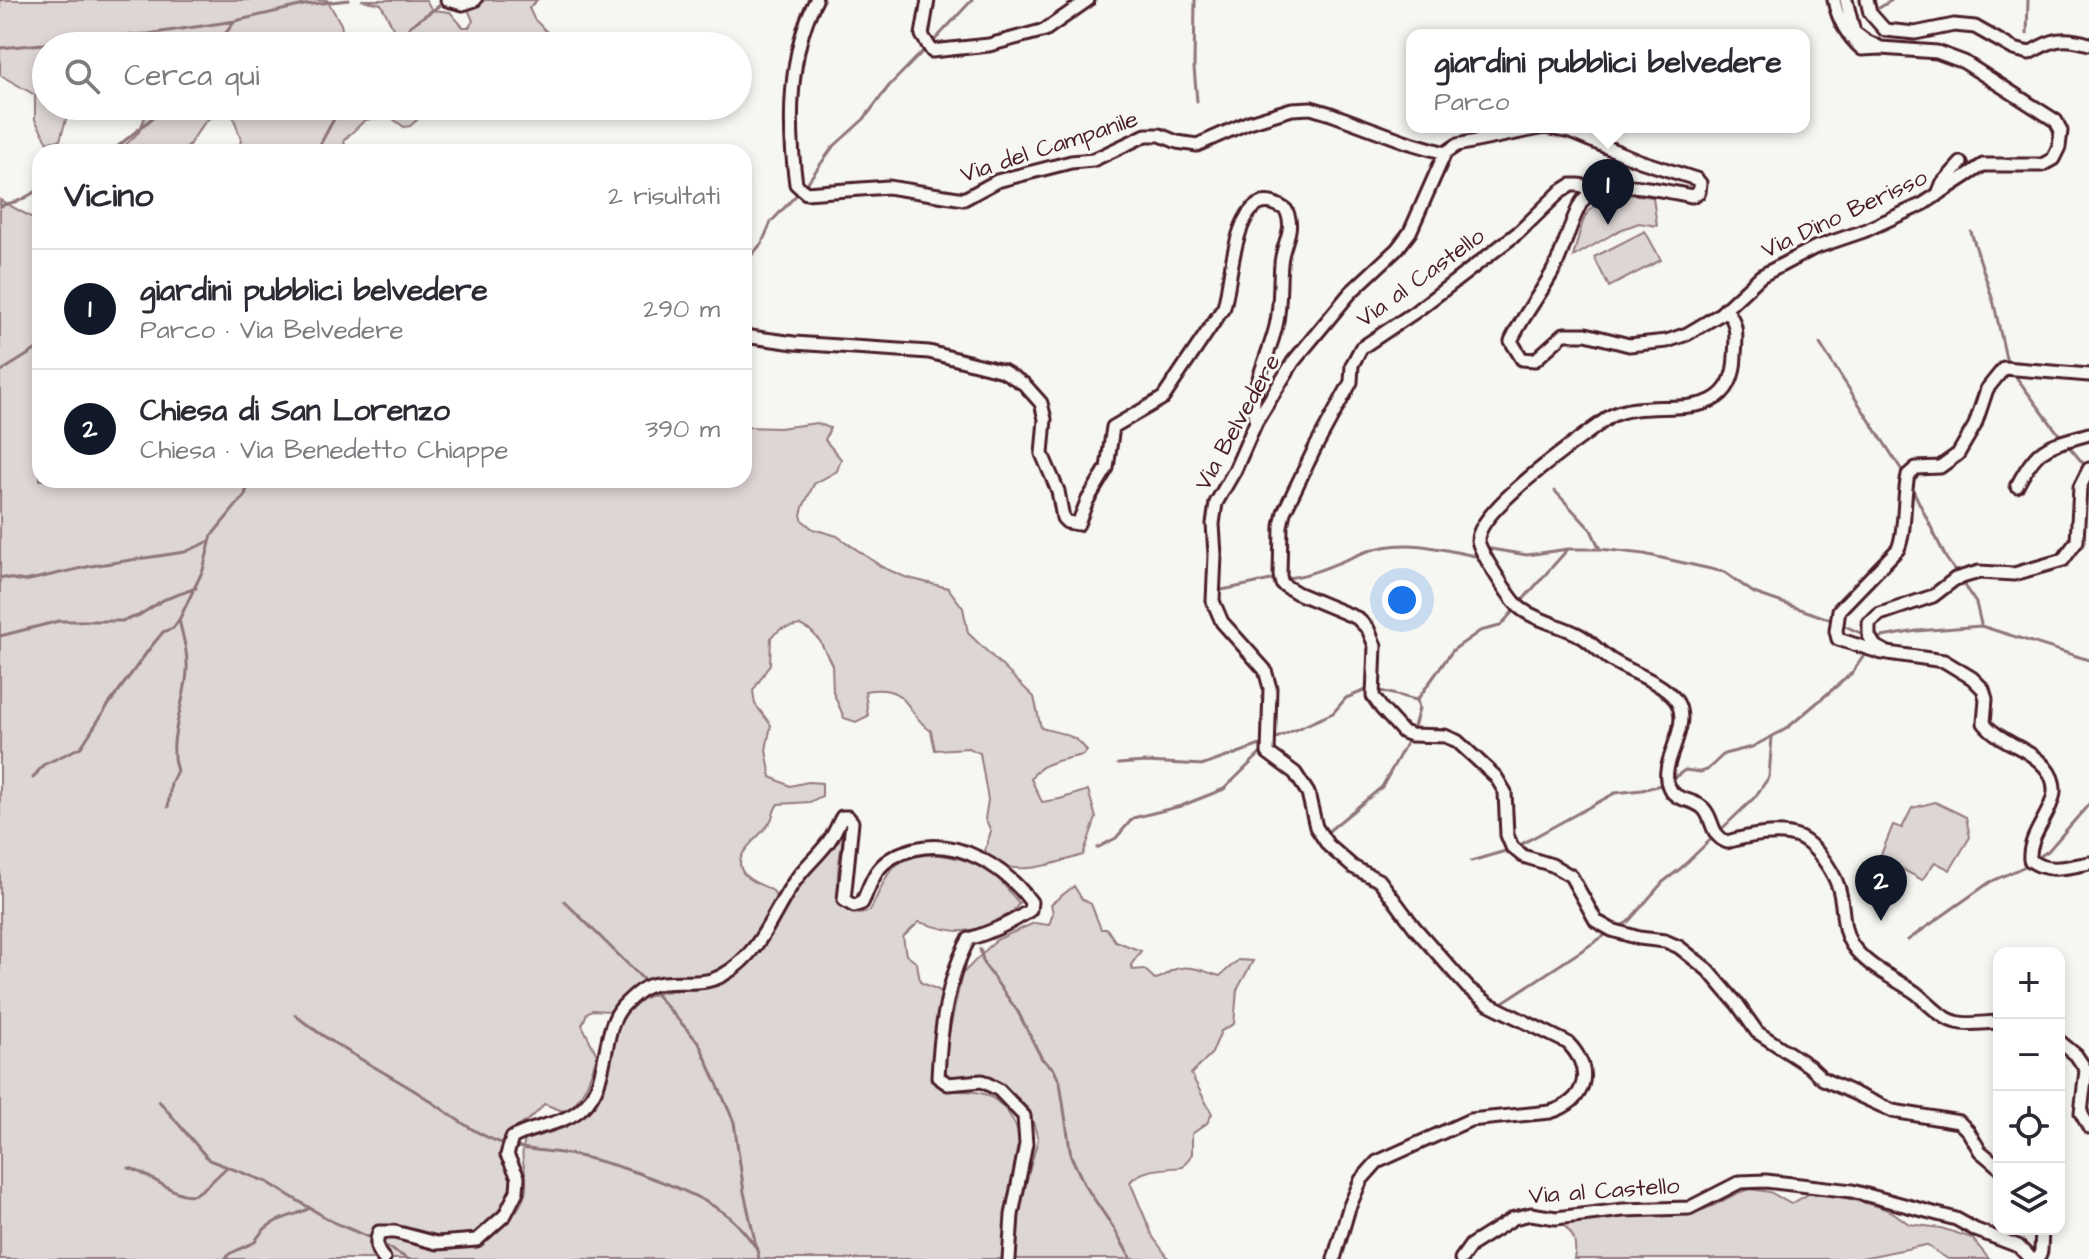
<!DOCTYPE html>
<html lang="it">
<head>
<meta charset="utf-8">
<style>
	:root { --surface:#fff; --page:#f2f2f3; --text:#2b2b33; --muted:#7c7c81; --line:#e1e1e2; --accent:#111827 }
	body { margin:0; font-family:"Architects Daughter",sans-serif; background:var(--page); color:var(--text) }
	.controls { position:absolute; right:24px; bottom:24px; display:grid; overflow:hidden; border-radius:16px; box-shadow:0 4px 12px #0003 }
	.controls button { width:72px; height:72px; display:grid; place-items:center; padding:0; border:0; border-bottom:2px solid var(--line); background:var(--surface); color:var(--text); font:40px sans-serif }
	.you { position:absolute; left:1402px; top:600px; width:28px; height:28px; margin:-20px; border:6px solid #fff; border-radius:50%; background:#1a73e8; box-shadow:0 0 0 12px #1a73e833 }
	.badge { display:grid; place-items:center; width:52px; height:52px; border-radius:50%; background:var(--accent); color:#fff; font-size:26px; font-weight:700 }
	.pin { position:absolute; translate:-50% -66px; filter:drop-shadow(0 2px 4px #0008) }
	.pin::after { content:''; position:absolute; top:42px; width:28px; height:24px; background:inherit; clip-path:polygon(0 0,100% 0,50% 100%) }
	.popup { position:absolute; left:1406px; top:29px; width:404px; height:104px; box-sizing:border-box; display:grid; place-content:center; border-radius:16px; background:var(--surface); filter:drop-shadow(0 2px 6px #0005); font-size:26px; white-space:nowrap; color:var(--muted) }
	.popup b { font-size:30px; color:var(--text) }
	.popup::after { content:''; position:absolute; left:50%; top:100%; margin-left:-16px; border:16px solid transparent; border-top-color:var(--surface) }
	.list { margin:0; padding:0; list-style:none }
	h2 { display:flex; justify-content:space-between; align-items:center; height:104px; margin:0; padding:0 32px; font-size:34px }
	h2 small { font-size:26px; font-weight:400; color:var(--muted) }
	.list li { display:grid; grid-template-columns:52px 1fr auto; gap:24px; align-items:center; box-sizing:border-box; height:120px; padding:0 32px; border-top:2px solid var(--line) }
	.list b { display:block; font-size:30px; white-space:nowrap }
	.list p { margin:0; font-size:26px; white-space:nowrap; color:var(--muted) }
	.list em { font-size:26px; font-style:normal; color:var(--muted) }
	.icon { flex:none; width:44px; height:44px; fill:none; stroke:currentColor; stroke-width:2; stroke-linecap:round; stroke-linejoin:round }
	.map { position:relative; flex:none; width:2089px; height:1259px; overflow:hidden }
	.search { position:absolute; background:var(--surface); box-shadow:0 4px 12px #0003; left:32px; top:32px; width:720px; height:88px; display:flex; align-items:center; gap:20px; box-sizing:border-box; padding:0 28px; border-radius:44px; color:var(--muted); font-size:30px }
	.panel { position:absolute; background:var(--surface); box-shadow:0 4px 12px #0003; left:32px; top:144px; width:720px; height:344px; border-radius:24px }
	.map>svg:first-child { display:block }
	.green { fill:#ddd6d5; stroke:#947a80; stroke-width:2 }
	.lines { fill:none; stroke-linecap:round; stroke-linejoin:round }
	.stream { stroke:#8e747a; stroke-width:3 }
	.minor-casing { stroke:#4a1f2b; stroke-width:17 }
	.minor { stroke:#f6f6f2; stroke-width:11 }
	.labels { text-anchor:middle; stroke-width:6; stroke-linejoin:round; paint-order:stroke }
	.street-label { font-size:24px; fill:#4a1f2b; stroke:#f6f6f2 }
</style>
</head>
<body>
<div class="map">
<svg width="2089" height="1259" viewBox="0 0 2089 1259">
	<rect width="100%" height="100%" fill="#f6f6f2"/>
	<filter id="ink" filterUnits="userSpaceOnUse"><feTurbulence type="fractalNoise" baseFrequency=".0125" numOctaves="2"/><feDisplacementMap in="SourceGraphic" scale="16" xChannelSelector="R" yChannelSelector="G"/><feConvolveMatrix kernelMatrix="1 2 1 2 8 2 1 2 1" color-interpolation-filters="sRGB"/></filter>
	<g filter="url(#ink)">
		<!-- green -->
		<path class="green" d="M0 0H327L341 24 345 46H46V106H81L67 116 60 140 48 142 35 120V95L0 75Z
			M361 0H426L432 10 450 12 463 27H469L473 21 468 9 485 0H537L529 8 534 19 552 37 551 43 548 46H395L400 41 381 4Z
			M149 106H433L410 126 404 127 389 116 365 120 344 140 346 152H238L241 140 233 115C207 108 201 129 187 148L169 152H118L139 132Z
			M1628 194 1653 197 1657 226 1639 223 1620 230 1573 257C1585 215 1581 203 1628 194Z
			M0 200 40 222V480H744V427L779 428 817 423 830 428 825 440 841 459 837 471 814 484 803 507 801 515 803 521 813 529 837 536 882 567 905 577 948 588 963 608 968 633 1034 697 1041 728C1059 733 1076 734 1087 751L1083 755C1063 760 1041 761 1031 779L1042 802 1060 799 1088 790 1096 818 1083 855C1055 863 1003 883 985 850L991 831 985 819 988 800 980 753 968 748 935 750 931 731C905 714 911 683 865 691L868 716 856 722 844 718 833 692 832 665 820 641 811 631 800 625 781 629 771 637 770 664 753 691 755 704 771 725 766 750 771 777 790 786 808 782 822 783V796L810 802 778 804C773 810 774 816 770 822 762 837 726 856 746 876 753 884 766 885 774 892L776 898 774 905 754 941 726 965 707 975 635 989 611 1011 592 1010 587 1013 582 1025 597 1055C590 1078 585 1096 566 1112L544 1104C534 1120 510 1129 504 1142 497 1158 512 1168 512 1183 512 1201 489 1229 473 1235 468 1237 459 1236 454 1236 427 1238 400 1224 374 1229 368 1240 366 1249 375 1259H0Z
			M1645 231 1661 260 1609 287 1594 257Z
			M1935 802 1966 817 1970 837 1950 870 1935 862 1922 880 1880 857 1893 825 1902 828 1912 808Z
			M844 830C841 859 825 899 859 914L870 911C877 898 884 876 894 867 922 844 973 857 998 879 1006 886 1012 895 1019 903 1013 914 1006 917 994 922 964 937 950 931 919 922L903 937 906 955 917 963 920 982 943 992 931 1074 948 1091C958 1091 971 1090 981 1093 1002 1098 1018 1123 1020 1142L1004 1259H391L386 1255 382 1242 393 1236C409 1241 431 1252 447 1250 476 1249 521 1220 526 1189 528 1171 518 1159 525 1140 539 1135 559 1132 571 1124 590 1112 605 1084 610 1063 616 1042 614 1023 631 1007 659 981 699 998 729 979 763 958 772 929 792 898 808 874 827 852 844 830Z
			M1074 886 1082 899 1091 904 1101 929H1107L1115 941 1141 951 1131 965 1133 970 1144 969 1155 979C1164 978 1165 973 1173 970 1187 963 1206 972 1220 976L1238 960 1253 961 1237 990 1234 1024 1221 1031 1212 1053 1191 1074 1212 1114 1207 1123 1192 1134V1154L1183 1167C1165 1169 1142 1168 1130 1182L1153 1237 1169 1259H1015L1020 1205 1038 1139 1033 1122 1022 1102 1001 1083 980 1076 949 1078 942 1065 962 974 996 940 1034 923 1049 925 1053 913 1051 904Z
			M1750 1189 1770 1192 1791 1204 1812 1192 1831 1194 1880 1207 1894 1213 1909 1224 1941 1228 1972 1238 1989 1259H1948L1926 1245 1857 1259H1574C1578 1241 1573 1233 1559 1221 1584 1219 1610 1214 1635 1213 1656 1213 1677 1217 1698 1211 1717 1207 1731 1193 1750 1189Z"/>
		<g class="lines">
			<!-- stream -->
			<path class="stream" d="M1195 0 1194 68 1197 101
				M1879 8 1892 0
				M2027 34 2028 0
				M932 43 972 0
				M216 46 235 21
				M397 46 410 26 443 3
				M0 48 43 44 77 38 148 34 235 21 304 5 349 0
				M111 152 167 106
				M316 152 341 106
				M805 186 832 148 864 119 889 86 926 48
				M0 206 21 200 40 189
				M1971 232 1994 304 2007 363
				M744 264 762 243 771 222 800 191
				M1820 344 1905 475
				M0 372 40 347
				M2013 373 2061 437
				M2066 443 2087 468
				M1911 486 1946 558 1957 574
				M1555 491 1591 530 1599 547
				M1487 551 1491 549 1527 555 1568 549H1600L1644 554 1724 572 1754 593 1829 619 1865 635
				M0 577 25 581 91 566 185 552 210 541
				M1284 578C1307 578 1342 561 1365 552 1404 538 1436 548 1475 556L1480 554
				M1961 581 1976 603 1981 624
				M1217 591 1276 579
				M1520 603 1568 549
				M0 636 59 621H122L138 616 163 600 196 588
				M1876 638 1917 631 1981 626 2089 660
				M1377 690 1416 700
				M1272 740 1333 713 1346 698 1369 689
				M1118 764 1145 762 1204 765 1266 743
				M33 778 43 765 81 747 107 707 150 648 163 632 173 628 179 620 203 570 212 535 245 495 249 480
				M1671 780 1685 770 1700 772 1707 770 1724 754 1752 747 1786 729 1852 673 1867 651
				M168 807 171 783 177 771C166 740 186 702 187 670 188 653 183 637 179 620
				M1325 834 1382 787 1413 731 1419 708 1417 700 1453 650 1480 631 1500 626 1515 609
				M1516 847 1615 793 1642 790 1664 784
				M1097 848 1116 838 1133 818 1181 806 1224 789 1264 750
				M2036 859 2048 851 2089 804
				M1471 861 1509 850
				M564 901 647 983
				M1617 928 1628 922 1663 882 1680 869 1755 797 1769 777 1772 737
				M1908 940 1990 882 2030 864
				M980 949 984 964 1018 1012 1042 1059 1053 1068 1060 1082 1071 1156 1084 1184 1115 1230 1131 1259
				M651 989 699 1043 734 1122 744 1192 759 1259
				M1500 1004 1610 932
				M295 1015C332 1045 374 1066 415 1091 445 1109 471 1134 505 1144
				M159 1101 209 1160 267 1182 333 1222 373 1239
				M512 1146C533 1151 554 1151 574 1155 617 1164 704 1192 735 1222 742 1229 749 1238 755 1246
				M129 1168C147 1172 178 1200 195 1194 206 1189 216 1177 225 1169
				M379 1242 408 1259
				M225 1259 229 1254 255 1242C268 1217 287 1220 310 1208"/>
			<defs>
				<path id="minor" d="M447 0 463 4 475 0
					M816 0C788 53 788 126 796 184L806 193 888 187 964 199 997 181 1071 162 1093 160 1146 135H1160L1177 142 1197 145 1249 122 1292 109 1311 108 1331 114 1407 142 1445 153
					M928 0 922 35 932 51 989 45 1045 30 1088 0
					M1834 0C1838 20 1846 35 1862 49L1880 48
					M1867 0 1870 13 1885 30 1915 33 1954 25 1975 27 2014 49 2029 53C2053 39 2063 36 2089 44
					M1589 192 1584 186 1578 185H1571L1560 192 1519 232 1415 312 1361 348 1352 365 1351 382 1314 450 1284 512 1281 526 1280 576 1282 584 1297 593 1357 618 1368 629 1375 646 1373 696 1382 709 1403 732 1411 735 1445 736 1457 741 1496 777 1505 792 1507 835 1512 847 1523 856 1552 865 1571 876 1596 921 1612 930 1639 938 1665 941 1679 947 1708 970 1738 1005 1757 1032 1809 1066 1823 1079 1893 1111 1959 1122 1968 1131 1980 1151 1999 1167
					M1938 194 1942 184 1961 163
					M1725 309C1739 323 1736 338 1735 356 1733 433 1650 393 1609 417 1583 437 1478 508 1478 540 1479 551 1510 598 1519 607 1532 619 1563 626 1579 635 1592 642 1601 654 1613 661 1632 673 1660 681 1675 699 1695 726 1657 762 1669 787 1675 802 1694 798 1704 809 1714 820 1710 835 1727 842 1746 836 1781 829 1800 838 1816 846 1832 869 1838 886 1845 905 1840 927 1852 945 1868 968 1895 978 1916 993 1928 1003 1941 1018 1956 1022 1969 1026 1986 1022 1999 1022
					M744 336 794 343 929 352 1003 371 1024 384 1041 403 1045 419 1042 454 1058 491 1063 518 1067 522 1078 524 1087 501 1107 468 1113 427 1163 398 1224 307C1232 283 1234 173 1286 210 1296 230 1282 243 1281 264 1279 285 1281 305 1276 326 1270 354 1246 396 1256 422
					M2089 469 2080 487 2077 541 2063 560 2014 574 1979 572 1955 579 1933 596 1880 614 1869 623V636L1875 646 1888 653 1944 661 1972 678 1983 689 1986 699 1984 723C2000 743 2028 747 2045 767 2073 800 2027 826 2030 860 2047 874 2068 867 2089 863
					M2017 486C2038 445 2047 446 2089 434
					M1882 653 1838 639 1836 631 1839 610 1898 549C1906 531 1903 497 1908 475L1916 468 1940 467 1958 454 1975 425 1987 389 2004 368 2089 375
					M2059 1041 2076 1055 2086 1070 2081 1113 2089 1127
					M384 1259C376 1251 375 1243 379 1232H395L437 1243 477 1240 505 1215 517 1191 518 1177 507 1155 512 1138C534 1125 565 1125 583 1107 611 1081 600 1031 623 1006 630 999 642 987 652 985 675 978 701 988 723 975 759 955 771 917 792 885 803 867 821 854 831 838 835 832 838 824 842 817H848L852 822 844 900 854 906 862 903C867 893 871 879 878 870 887 858 900 853 914 849 959 838 1005 867 1031 902L1030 910C1011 924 991 932 969 939 947 978 940 1033 938 1077L948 1084 982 1081 999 1090 1024 1116 1026 1144 1012 1215 1009 1259
					M1334 1259 1349 1208 1361 1180 1377 1162 1470 1120 1550 1112C1587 1101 1594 1070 1568 1043L1489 1004 1468 988 1415 928 1380 881 1353 867 1328 845 1316 827 1308 793 1295 773 1268 753 1270 688 1265 670 1222 622 1213 601 1215 555 1213 524 1216 503 1235 470 1256 422 1293 362 1351 292 1397 249 1410 232 1445 153 1457 145 1545 127 1570 132 1640 161 1696 179 1700 183 1699 192 1692 196C1663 191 1599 172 1581 203 1570 223 1565 246 1555 267 1542 293 1523 315 1511 341L1522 359 1535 360 1564 334H1586L1629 345 1667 341 1687 334 1719 315 1761 276 1814 248 1864 231 1923 204 1983 165H2042L2053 159 2059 147 2061 131 2056 121 1964 62 1937 52 1881 48 1866 41 1854 32 1846 0
					M1461 1259 1471 1245 1514 1218 1531 1214 1556 1218 1623 1210 1689 1208 1740 1182 1766 1181 1852 1191 1956 1219 1976 1230 2018 1246 2031 1259
					M2038 1259 2041 1251 2042 1229"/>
			</defs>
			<!-- minor casing -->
			<use href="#minor" class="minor-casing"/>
			<!-- minor -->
			<use href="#minor" class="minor"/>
		</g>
	</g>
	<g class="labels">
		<!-- street labels -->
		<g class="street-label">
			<text transform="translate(1049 146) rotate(-18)" y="8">Via del Campanile</text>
			<text transform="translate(1844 213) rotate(-25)" y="8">Via Dino Berisso</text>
			<text transform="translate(1420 277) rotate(-36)" y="8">Via al Castello</text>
			<text transform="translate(1237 422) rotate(-61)" y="8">Via Belvedere</text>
			<text transform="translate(1604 1190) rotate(-4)" y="8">Via al Castello</text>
		</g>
	</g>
</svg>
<div class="controls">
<button>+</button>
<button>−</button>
<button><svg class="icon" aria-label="locate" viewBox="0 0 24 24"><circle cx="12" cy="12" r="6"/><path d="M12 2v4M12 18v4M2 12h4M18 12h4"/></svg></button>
<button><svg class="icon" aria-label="layers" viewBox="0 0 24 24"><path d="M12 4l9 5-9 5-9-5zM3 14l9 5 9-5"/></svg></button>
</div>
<div class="you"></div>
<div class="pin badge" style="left:1608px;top:225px">1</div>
<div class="popup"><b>giardini pubblici belvedere</b>Parco</div>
<div class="pin badge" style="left:1881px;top:921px">2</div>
<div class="search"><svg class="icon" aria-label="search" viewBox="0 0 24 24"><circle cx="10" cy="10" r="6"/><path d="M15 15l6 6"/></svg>Cerca qui</div>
<section class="panel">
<h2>Vicino<small>2 risultati</small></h2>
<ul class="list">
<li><span class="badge">1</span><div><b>giardini pubblici belvedere</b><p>Parco · Via Belvedere</p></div><em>290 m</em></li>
<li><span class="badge">2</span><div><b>Chiesa di San Lorenzo</b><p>Chiesa · Via Benedetto Chiappe</p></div><em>390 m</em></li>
</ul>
</section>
</div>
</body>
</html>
